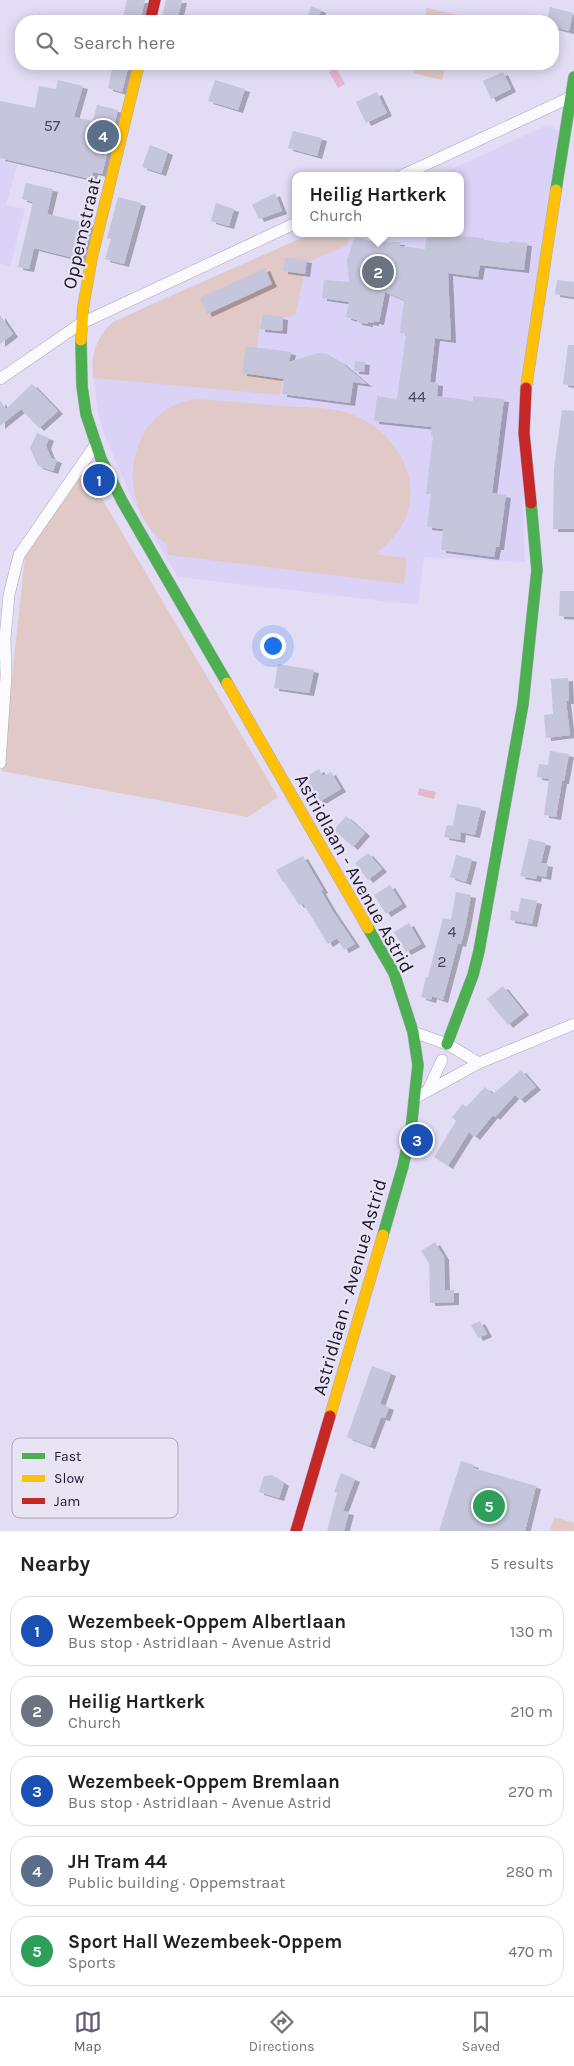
<!DOCTYPE html>
<meta charset="utf-8">
<style>
body{margin:0;font-family:Karla,sans-serif;background:#f6f6f6;color:#202124}
.you{position:absolute;left:272px;top:645px;width:18px;height:18px;margin:-12px;border:4px solid #fff;border-radius:50%;background:#1a73e8;box-shadow:0 0 0 8px #1a73e833}
.badge{display:grid;place-items:center;width:32px;height:32px;border-radius:50%;background:#635b75;color:#fff;font-size:16px;font-weight:700}
.pin{position:absolute;translate:-50% -50%;border:2px solid #fff;box-shadow:0 1px 5px #0006}
.popup{position:absolute;left:292px;top:172px;width:172px;height:65px;box-sizing:border-box;display:grid;place-content:center;border-radius:10px;background:#fff;filter:drop-shadow(0 1px 4px #0005);font-size:16px;white-space:nowrap;color:#757577}
.popup b{font-size:19px;color:#202124}
.popup::after{content:'';position:absolute;left:50%;top:100%;margin-left:-10px;border:10px solid transparent;border-top-color:#fff}
.list{margin:0;padding:0;list-style:none}
h2{display:flex;justify-content:space-between;align-items:center;height:65px;margin:0;padding:0 20px;font-size:21px}
h2 small{font-size:16px;font-weight:400;color:#757577}
.list li{display:grid;grid-template-columns:32px 1fr auto;gap:15px;align-items:center;box-sizing:border-box;height:70px;margin:0 10px 10px;padding:0 10px;border:1px solid #e0e0e0;border-radius:20px}
.list b{display:block;font-size:19px;white-space:nowrap}
.list p{margin:0;font-size:16px;white-space:nowrap;color:#757577}
.list em{font-size:16px;font-style:normal;color:#757577}
.icon{flex:none;width:28px;height:28px;fill:none;stroke:currentColor;stroke-width:2;stroke-linecap:round;stroke-linejoin:round}
.map{position:relative;flex:none;width:574px;height:1531px;overflow:hidden}
.search{position:absolute;background:#fff;box-shadow:0 2px 12px #0003;left:15px;right:15px;top:15px;height:55px;display:flex;align-items:center;gap:12px;box-sizing:border-box;padding:0 18px;border-radius:20px;color:#757577;font-size:19px}
.sheet{height:465px;background:#fff}
nav{display:flex;justify-content:space-around;align-items:center;box-sizing:border-box;height:70px;border-top:1px solid #e0e0e0;background:#fff;font-size:14px;color:#757577}
nav a{display:grid;justify-items:center;gap:2px}
nav .on{color:#635b75}
.map>svg:first-child{display:block}
</style>
<div class="map">
<svg width="574" height="1531" viewBox="0 0 574 1531">
<defs>
<filter id="shadow"><feDropShadow dx="5" dy="3" stdDeviation="0" flood-color="#0004"/></filter>
</defs>
<rect width="100%" height="100%" fill="#e2dcf4"/>
<g fill="#dbd2f7">
<polygon points="545,126 553,127 559,132 549,196 523,510 525,562 424,557 418,605 178,577 132,499 104,433 98,413 92,365 93,354 96,346 108,326 149,305 313,233 460,233 460,176 437,176"/>
<polygon points="0,159 17,165 6,205 25,209 10,267 0,264"/>
</g>
<g fill="#e0c9c6">
<polygon points="427,8 457,15 456,21 424,21"/>
<polygon points="415,64 446,64 442,80 413,73"/>
<path d="M313 233 352 234 347 245 306 263 298 305 295 315 283 318 261 315 257 347 247 346 283 377 280 395 93 378C91 356 96 337 113 322Z"/>
<path d="M196 399C224 401 252 403 280 406 298 407 318 407 336 410 372 416 405 447 410 483 414 514 398 537 375 554L407 558 404 584 168 555 167 545C112 506 125 408 196 399Z"/>
<polygon points="82,474 98,492 278,797 248,817 2,771 25,557"/>
<polygon points="554,1517 574,1523 574,1531 550,1531"/>
</g>
<g fill="#e6b6ce">
<polygon points="336,68 345,84 338,88 329,72"/>
<polygon points="419,788 436,792 434,799 418,795"/>
</g>
<g fill="#c5c5db" filter="url(#shadow)">
<polygon points="127,0 145,0 140,21 122,21"/>
<polygon points="166,0 182,0 177,21 161,21"/>
<polygon points="311,6 321,10 318,21 307,18"/>
<polygon points="550,7 573,13 569,31 553,27 553,21 547,21"/>
<polygon points="113,64 129,64 122,92 108,88"/>
<polygon points="503,72 511,89 491,99 483,81"/>
<polygon points="58,80 83,86 74,117 93,121 97,105 118,110 102,174 93,172 91,179 0,158 0,101 35,108 39,86 56,89"/>
<polygon points="215,80 245,89 238,110 208,101"/>
<polygon points="377,92 387,113 366,123 356,102"/>
<polygon points="293,131 322,138 317,156 288,148"/>
<polygon points="150,145 168,152 161,173 142,167"/>
<polygon points="26,183 53,189 47,214 90,224 82,260 34,248 29,269 18,267 33,202 22,199"/>
<polygon points="275,193 282,211 259,219 252,205"/>
<polygon points="118,197 141,203 124,264 105,259 111,239 107,238"/>
<polygon points="216,203 234,209 229,226 211,221"/>
<polygon points="427,233 446,233 446,235 484,238 484,240 509,243 509,241 527,243 524,270 480,265 478,277 448,273 451,340 435,338 430,382 438,383 437,396 473,401 473,396 504,399 492,493 506,495 499,547 496,547 494,557 441,550 443,529 427,527 431,494 426,494 433,436 431,436 432,427 374,421 377,396 397,399 406,334 400,333 404,300 385,292 379,322 374,321 374,323 368,322 368,324 357,322 357,320 346,317 349,302 322,298 324,280 349,282 347,260 355,236 369,241 400,242 399,246 425,249"/>
<polygon points="285,257 307,260 305,274 283,271"/>
<polygon points="265,268 272,284 207,314 200,298"/>
<polygon points="557,280 574,282 574,297 555,294"/>
<polygon points="262,314 283,317 282,331 260,329"/>
<polygon points="0,315 13,334 0,344"/>
<polygon points="568,345 574,345 574,386 563,384"/>
<polygon points="246,346 291,352 289,362 318,353 327,354 341,362 367,384 353,382 350,403 282,394 284,379 242,373"/>
<polygon points="355,361 365,362 364,372 354,371"/>
<polygon points="32,384 58,411 39,428 21,409 0,426 0,401 6,409"/>
<polygon points="562,410 574,411 574,529 553,529 554,468"/>
<polygon points="37,433 49,438 46,446 51,458 57,460 53,471 38,466 30,448"/>
<polygon points="560,591 574,591 574,617 559,616"/>
<polygon points="278,664 314,670 309,693 274,688"/>
<polygon points="568,678 569,701 566,701 570,735 546,738 544,715 553,714 551,679"/>
<polygon points="550,751 569,754 564,781 562,781 556,817 544,815 549,779 537,777 539,764 548,765"/>
<polygon points="319,769 323,776 331,772 341,789 319,802 305,777"/>
<polygon points="457,804 481,808 475,835 461,832 460,840 444,837 447,825 453,826"/>
<polygon points="346,816 365,833 353,847 334,830"/>
<polygon points="529,839 546,843 541,863 548,864 546,877 537,875 536,879 520,876"/>
<polygon points="368,853 382,869 368,880 355,863"/>
<polygon points="456,855 472,859 466,882 450,877"/>
<polygon points="303,856 323,890 321,891 332,910 355,944 344,950 337,938 328,944 303,903 299,905 284,882 283,882 276,870"/>
<polygon points="390,885 402,904 386,914 374,895"/>
<polygon points="456,892 471,895 466,924 461,944 458,943 443,1000 432,996 431,1000 421,997 426,977 428,977 443,918 451,920"/>
<polygon points="521,898 537,901 532,924 510,920 511,910 518,912"/>
<polygon points="409,923 421,944 406,952 394,932"/>
<polygon points="503,986 524,1012 508,1025 487,999"/>
<polygon points="521,1070 536,1087 520,1100 515,1095 495,1117 493,1115 475,1137 469,1132 448,1166 434,1157 456,1121 452,1117 463,1104 466,1107 485,1087 493,1094"/>
<polygon points="435,1242 444,1257 445,1290 454,1290 454,1302 430,1303 429,1263 421,1251"/>
<polygon points="480,1321 487,1334 478,1338 471,1325"/>
<polygon points="372,1366 391,1373 380,1404 389,1407 385,1418 381,1417 370,1446 347,1437"/>
<polygon points="461,1461 474,1465 473,1468 536,1486 525,1531 439,1531"/>
<polygon points="341,1473 355,1479 343,1511 349,1512 344,1531 327,1531 337,1493 334,1492"/>
<polygon points="272,1475 284,1483 279,1498 259,1492 264,1476"/>
</g>
<g fill="none" stroke-linecap="round" stroke-linejoin="round">
<defs>
<g id="street">
<polyline points="401,176 571,97"/>
<polyline points="0,379 80,324 296,223"/>
<polyline points="0,763 6,676 5,638 9,595 19,555 96,444"/>
<polyline points="413,1032 447,1044 479,1063"/>
<polyline points="428,1090 442,1060"/>
<polyline points="415,1098 479,1063 574,1024"/>
</g>
<g id="fast">
<polyline points="556,190 574,77"/>
<polyline points="81,340 82,386 86,414 101,459 122,501 227,683"/>
<polyline points="368,928 394,973 413,1032 418,1065 411,1129 403,1166 383,1235"/>
<polyline points="447,1044 473,975 479,951 523,704 537,570 531,503"/>
</g>
<g id="slow">
<polyline points="81,340 83,308 92,257 139,64"/>
<polyline points="526,388 556,190"/>
<polyline points="227,683 368,928"/>
<polyline points="330,1416 383,1235"/>
</g>
<g id="jam">
<polyline points="150,21 155,0"/>
<polyline points="526,388 524,433 531,503"/>
<polyline points="296,1531 330,1416"/>
</g>
</defs>
<use href="#street" stroke="#ada7bf" stroke-width="12"/>
<use href="#fast" stroke="#ada7bf" stroke-width="12"/>
<use href="#slow" stroke="#ada7bf" stroke-width="12"/>
<use href="#jam" stroke="#ada7bf" stroke-width="12"/>
<use href="#street" stroke="#fbfafd" stroke-width="11"/>
<use href="#fast" stroke="#4caf50" stroke-width="11"/>
<use href="#slow" stroke="#ffc107" stroke-width="11"/>
<use href="#jam" stroke="#c62828" stroke-width="11"/>
</g>
<g text-anchor="middle" stroke-width="4.5" stroke-linejoin="round" paint-order="stroke">
<g font-size="16" fill="#4a445e">
<text x="52" y="131">57</text>
<text x="417" y="402">44</text>
<text x="452" y="937">4</text>
<text x="442" y="967">2</text>
</g>
<g font-size="19" fill="#1e1630" stroke="#e8e4f3">
<text transform="translate(81 233) rotate(-77)" y="7">Oppemstraat</text>
<text transform="translate(355 873) rotate(61)" y="7">Astridlaan - Avenue Astrid</text>
<text transform="translate(349 1287) rotate(-74)" y="7">Astridlaan - Avenue Astrid</text>
</g>
</g>
<rect x="12" y="1438" width="166" height="80" rx="8" fill="#e8e4f3" stroke="#aba6b8" stroke-width="1"/>
<rect x="22" y="1453" width="23" height="6" fill="#4caf50"/>
<rect x="22" y="1475" width="23" height="7" fill="#ffc107"/>
<rect x="22" y="1498" width="23" height="6" fill="#c62828"/>
<g font-size="14" fill="#1e1630">
<text x="54" y="1461">Fast</text>
<text x="54" y="1483">Slow</text>
<text x="54" y="1506">Jam</text>
</g>
</svg>
<div class="you"></div>
<div class="pin badge" style="left:99px;top:480px;background:#1a4fb4">1</div>
<div class="pin badge" style="left:378px;top:272px;background:#6b7280">2</div>
<div class="popup"><b>Heilig Hartkerk</b>Church</div>
<div class="pin badge" style="left:417px;top:1140px;background:#1a4fb4">3</div>
<div class="pin badge" style="left:103px;top:136px;background:#5c6f8a">4</div>
<div class="pin badge" style="left:489px;top:1506px;background:#2e9e5b">5</div>
<div class="search"><svg class="icon" aria-label="search" viewBox="0 0 24 24"><circle cx="10" cy="10" r="6"/><path d="M15 15l6 6"/></svg>Search here</div>
</div>
<section class="sheet">
<h2>Nearby<small>5 results</small></h2>
<ul class="list">
<li><span class="badge" style="background:#1a4fb4">1</span><div><b>Wezembeek-Oppem Albertlaan</b><p>Bus stop · Astridlaan - Avenue Astrid</p></div><em>130 m</em></li>
<li><span class="badge" style="background:#6b7280">2</span><div><b>Heilig Hartkerk</b><p>Church</p></div><em>210 m</em></li>
<li><span class="badge" style="background:#1a4fb4">3</span><div><b>Wezembeek-Oppem Bremlaan</b><p>Bus stop · Astridlaan - Avenue Astrid</p></div><em>270 m</em></li>
<li><span class="badge" style="background:#5c6f8a">4</span><div><b>JH Tram 44</b><p>Public building · Oppemstraat</p></div><em>280 m</em></li>
<li><span class="badge" style="background:#2e9e5b">5</span><div><b>Sport Hall Wezembeek-Oppem</b><p>Sports</p></div><em>470 m</em></li>
</ul>
</section>
<nav>
<a class="on"><svg class="icon" aria-label="map" viewBox="0 0 24 24"><path d="M3 6l6-2 6 2 6-2v14l-6 2-6-2-6 2zM9 4v14M15 6v14"/></svg>Map</a>
<a><svg class="icon" aria-label="directions" viewBox="0 0 24 24"><path d="M12 3l9 9-9 9-9-9zM9 14v-3h6M13 9l2 2-2 2"/></svg>Directions</a>
<a><svg class="icon" aria-label="saved" viewBox="0 0 24 24"><path d="M7 4h10v16l-5-4-5 4z"/></svg>Saved</a>
</nav>
